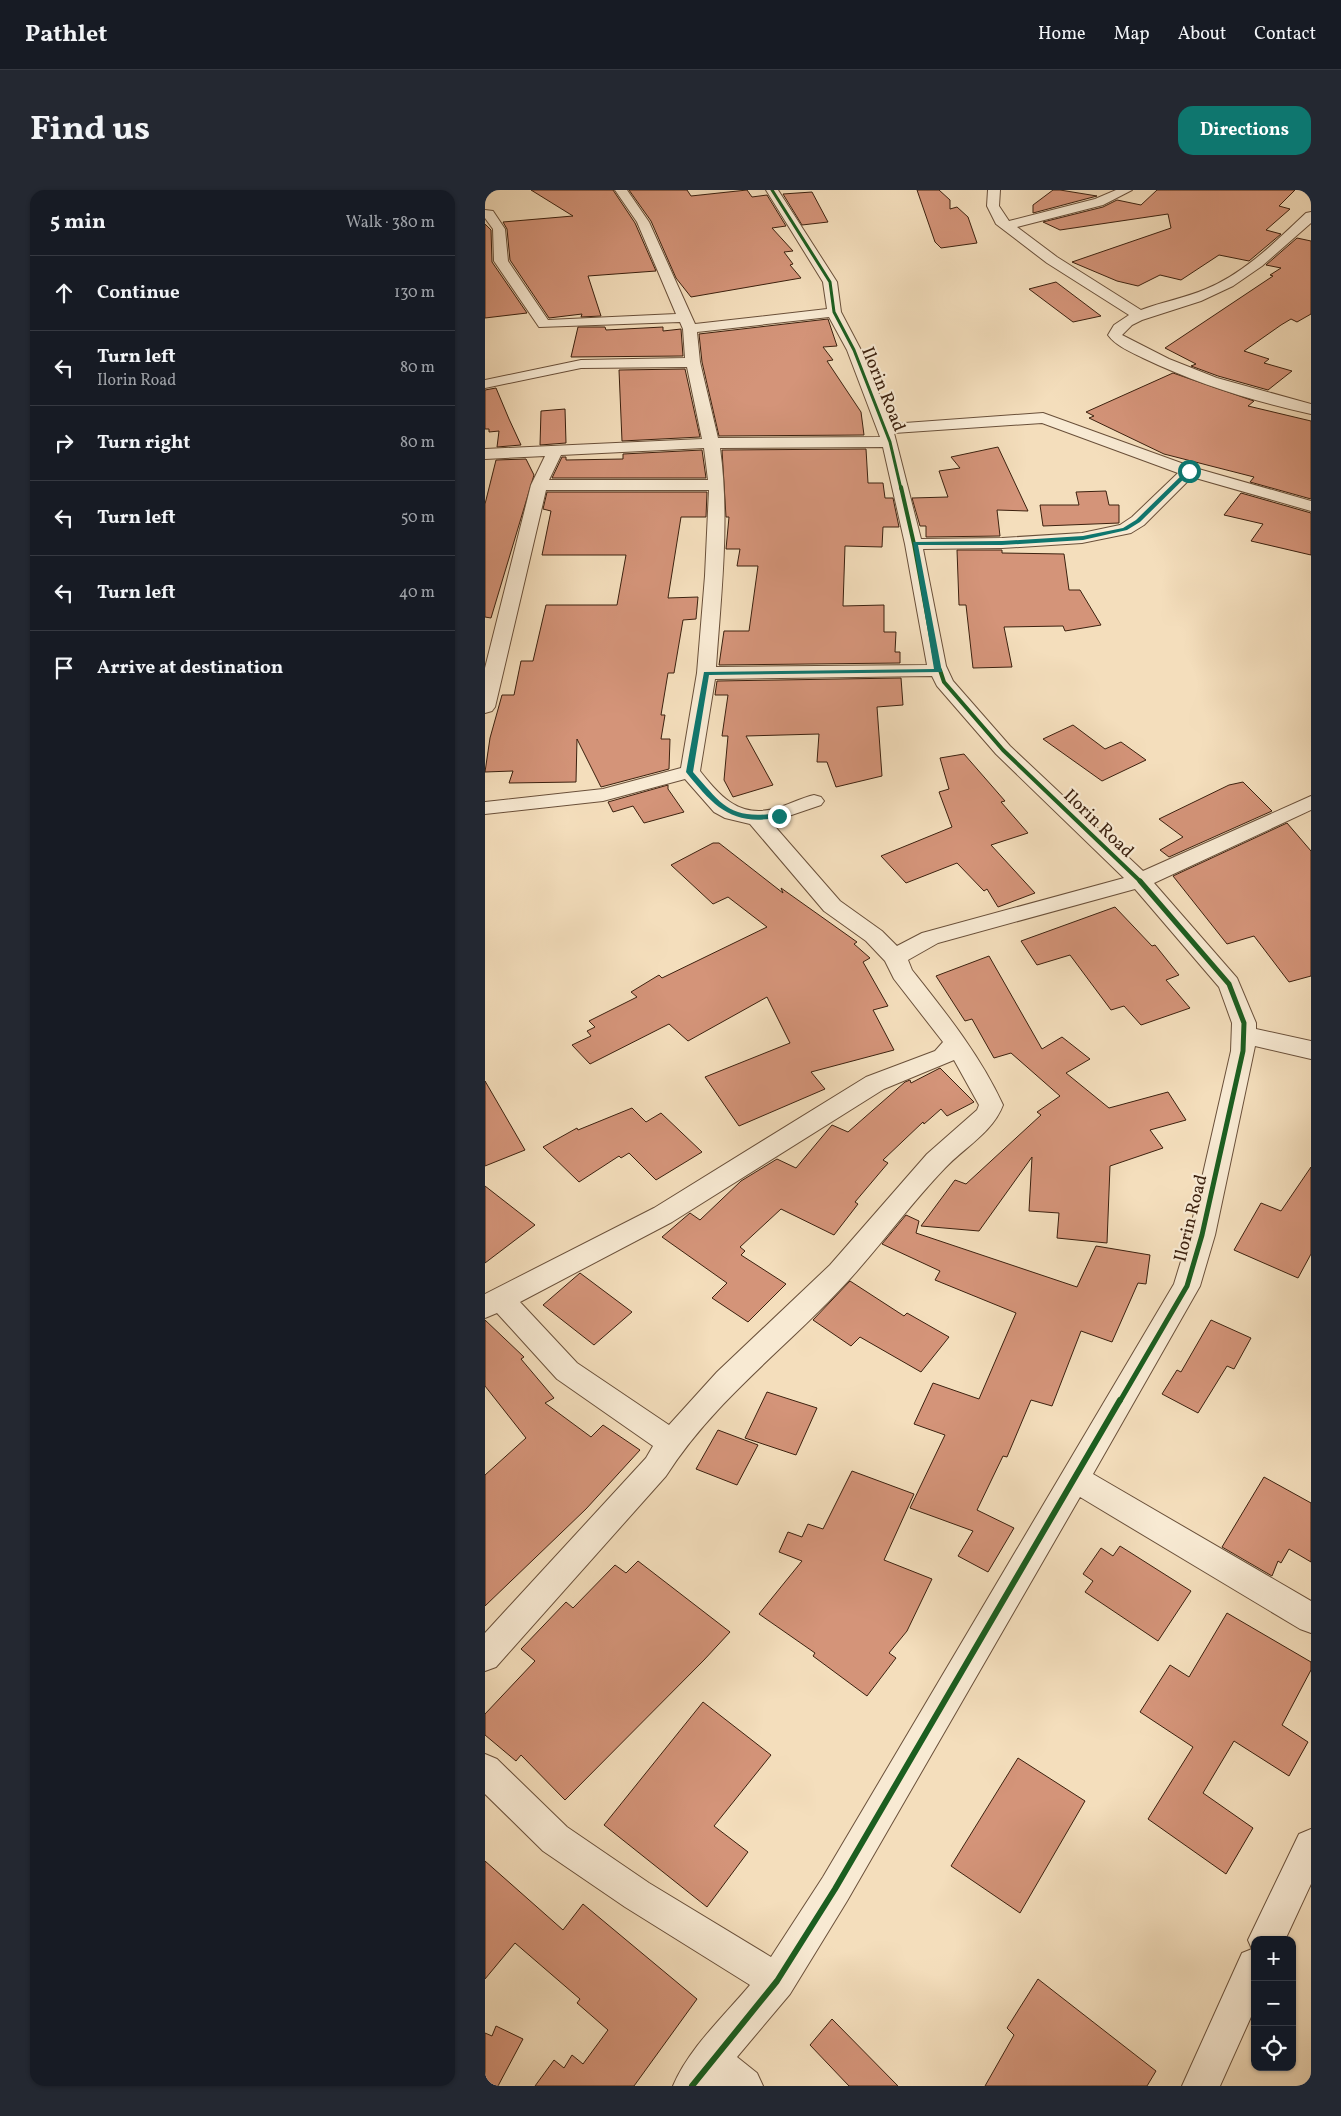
<!DOCTYPE html>
<meta charset="utf-8">
<style>
body{margin:0;font-family:Vollkorn,serif;background:#242831;color:#f1f3f6}
.controls{position:absolute;right:15px;bottom:15px;display:grid;overflow:hidden;border-radius:10px;box-shadow:0 1px 4px #0004}
.controls button{width:45px;height:45px;display:grid;place-items:center;padding:0;border:0;border-bottom:1px solid #363941;background:#171b24;color:#f1f3f6;font:25px sans-serif}
.stop{position:absolute;width:15px;height:15px;margin:-11px;border:4px solid #0f766e;border-radius:50%;background:#fff}
.stop.end{background:#0f766e;border-color:#fff;box-shadow:0 1px 5px #0008}
.list{margin:0;padding:0;list-style:none}
h2{display:flex;justify-content:space-between;align-items:center;height:65px;margin:0;padding:0 20px;font-size:21px}
h2 small{font-size:16px;font-weight:400;color:#9ea1a6}
.list li{display:grid;grid-template-columns:32px 1fr auto;gap:15px;align-items:center;box-sizing:border-box;height:75px;padding:0 20px;border-top:1px solid #363941}
.list b{display:block;font-size:19px;white-space:nowrap}
.list p{margin:0;font-size:16px;white-space:nowrap;color:#9ea1a6}
.list em{font-size:16px;font-style:normal;color:#9ea1a6}
.icon{flex:none;width:28px;height:28px;fill:none;stroke:currentColor;stroke-width:2;stroke-linecap:round;stroke-linejoin:round}
.map{position:relative;flex:none;width:826px;height:1896px;overflow:hidden;border-radius:15px}
header{display:flex;align-items:center;gap:30px;box-sizing:border-box;height:70px;padding:0 25px;background:#171b24;border-bottom:1px solid #363941}
header strong{font-size:24px}
nav{display:flex;gap:28px;margin-inline-start:auto;font-size:18px}
.intro{display:flex;align-items:center;justify-content:space-between;box-sizing:border-box;height:120px;padding:0 30px}
h1{margin:0;font-size:35px}
.button{padding:12px 22px;border-radius:15px;background:#0f766e;color:#fff;font-size:18px;font-weight:700}
main{display:flex;gap:30px;padding:0 30px}
aside{flex:1;background:#171b24;border-radius:15px;box-shadow:0 1px 4px #0004}
.map>svg:first-child{display:block}
</style>
<header>
<strong>Pathlet</strong>
<nav><a>Home</a><a>Map</a><a>About</a><a>Contact</a></nav>
</header>
<div class="intro"><h1>Find us</h1><a class="button">Directions</a></div>
<main>
<aside>
<h2>5 min<small>Walk · 380 m</small></h2>
<ul class="list">
<li><svg class="icon" aria-label="ahead" viewBox="0 0 24 24"><path d="M12 20V5M6 11l6-6 6 6"/></svg><div><b>Continue</b></div><em>130 m</em></li>
<li><svg class="icon" aria-label="left" viewBox="0 0 24 24"><path d="M17 20v-9H6M10 6l-5 5 5 5"/></svg><div><b>Turn left</b><p>Ilorin Road</p></div><em>80 m</em></li>
<li><svg class="icon" aria-label="right" viewBox="0 0 24 24"><path d="M7 20v-9h11M14 6l5 5-5 5"/></svg><div><b>Turn right</b></div><em>80 m</em></li>
<li><svg class="icon" aria-label="left" viewBox="0 0 24 24"><path d="M17 20v-9H6M10 6l-5 5 5 5"/></svg><div><b>Turn left</b></div><em>50 m</em></li>
<li><svg class="icon" aria-label="left" viewBox="0 0 24 24"><path d="M17 20v-9H6M10 6l-5 5 5 5"/></svg><div><b>Turn left</b></div><em>40 m</em></li>
<li><svg class="icon" aria-label="arrive" viewBox="0 0 24 24"><path d="M6 21V4h12l-3 4 3 4H6"/></svg><div><b>Arrive at destination</b></div></li>
</ul>
</aside>
<div class="map">
<svg width="826" height="1896" viewBox="0 0 826 1896">
<rect width="100%" height="100%" fill="#f4debc"/>
<filter id="stains"><feTurbulence type="fractalNoise" baseFrequency=".004" numOctaves="4"/><feColorMatrix values="0 0 0 0 .2 0 0 0 0 .09 0 0 0 0 .02 0 0 0 .5 -.17"/></filter>
<radialGradient id="worn" r=".72"><stop offset=".6" stop-color="#630" stop-opacity="0"/><stop offset="1" stop-color="#630" stop-opacity=".3"/></radialGradient>
<g fill="#d49479" stroke="#3c210f">
<polygon points="46,0 128,0 150,33 171,81 103,86 116,126 96,127 97,124 64,128 25,70 22,39 18,32 88,26"/>
<polygon points="144,0 202,0 206,6 262,0 267,7 282,5 301,36 287,38 308,61 299,62 308,74 305,75 316,88 206,107 191,88 166,31"/>
<polygon points="432,0 454,0 465,10 465,19 472,17 483,27 492,53 456,58 450,52"/>
<polygon points="568,0 575,0 612,6 548,23 548,15"/>
<polygon points="672,0 810,0 794,16 805,19 781,40 796,44 764,71 734,65 696,90 675,85 653,96 632,91 587,72 686,38 683,24 575,40 558,32 618,17 632,10 656,15"/>
<polygon points="327,2 343,32 317,35 298,4"/>
<polygon points="0,34 6,40 7,72 42,123 0,128"/>
<polygon points="812,48 826,51 826,124 812,132 806,129 796,135 759,161 784,169 779,173 807,181 783,200 733,186 706,176 711,174 680,158 788,86 785,85 796,78 781,75"/>
<polygon points="571,92 616,126 588,132 544,99"/>
<polygon points="343,129 352,156 338,157 348,170 342,171 376,222 379,245 234,246 217,172 214,144"/>
<polygon points="93,137 120,137 121,140 178,137 178,141 196,139 198,166 86,167"/>
<polygon points="200,179 215,247 137,251 134,180"/>
<polygon points="688,183 769,211 763,216 826,231 826,309 765,292 769,287 679,264 604,228 609,226 601,222"/>
<polygon points="11,198 24,229 36,255 12,257 14,241 4,242 4,239 0,239 0,200"/>
<polygon points="80,219 81,253 55,255 56,221"/>
<polygon points="513,257 543,321 512,320 515,346 441,347 441,336 435,336 427,308 463,307 454,281 475,278 466,267"/>
<polygon points="381,259 383,293 398,293 400,308 408,308 414,337 398,337 397,357 360,356 358,416 399,415 399,442 411,442 410,462 415,462 415,473 234,475 239,441 264,441 273,376 252,376 255,359 241,359 244,327 241,327 237,260"/>
<polygon points="217,260 221,288 67,288 77,267 81,267 81,270 138,269 138,264"/>
<polygon points="41,269 49,285 6,428 0,427 0,314 11,270"/>
<polygon points="621,301 624,315 634,315 634,333 558,336 555,315 594,315 591,302"/>
<polygon points="62,302 222,302 221,327 196,327 183,408 213,407 211,429 198,430 189,483 183,483 176,525 180,525 176,549 185,549 184,579 116,597 92,549 91,592 24,593 28,581 0,582 5,548 17,505 29,505 36,471 48,471 61,415 132,415 141,365 57,365 66,321 58,319"/>
<polygon points="756,303 826,323 826,365 766,351 778,334 739,325"/>
<polygon points="472,360 517,360 517,363 579,364 584,400 595,400 616,435 580,441 578,436 519,437 527,477 488,478 481,415 474,415"/>
<polygon points="416,488 418,515 392,517 397,586 351,597 342,572 332,572 334,544 261,546 288,595 248,607 239,590 243,546 237,546 243,505 230,505 232,491"/>
<polygon points="588,535 620,559 636,552 661,570 617,591 558,549"/>
<polygon points="479,564 520,611 516,612 543,643 506,655 550,703 513,717 502,699 499,701 472,673 421,693 396,666 467,637 454,602 464,599 455,568"/>
<polygon points="758,592 787,621 684,667 675,660 698,647 674,629 744,595"/>
<polygon points="183,595 183,599 199,622 159,633 148,616 128,622 123,612"/>
<polygon points="802,633 826,661 826,786 804,792 769,746 742,754 688,686"/>
<polygon points="228,653 234,653 298,703 296,698 372,752 369,754 385,768 378,772 403,816 388,820 409,860 326,882 340,899 254,936 220,887 305,853 282,807 203,851 184,834 105,874 87,855 106,846 102,841 110,837 104,831 152,807 146,802 174,785 177,788 282,737 243,707 228,714 186,675"/>
<polygon points="630,717 667,756 670,755 694,785 681,790 705,818 656,835 639,816 626,820 585,765 552,775 536,751"/>
<polygon points="504,766 557,859 577,847 605,869 581,883 624,918 683,902 701,930 665,940 678,958 625,976 622,1053 572,1048 574,1023 544,1021 547,967 494,1041 436,1036 470,990 481,994 556,925 552,922 575,906 526,863 509,868 487,829 480,831 451,786"/>
<polygon points="455,878 489,912 462,926 456,919 439,934 438,932 398,970 403,973 370,1012 373,1014 349,1045 296,1019 255,1057 260,1061 256,1065 301,1094 263,1132 227,1108 242,1093 177,1047 205,1023 215,1030 256,991 292,969 311,978 347,935 363,942 420,892 425,890 426,893"/>
<polygon points="0,891 40,960 0,976"/>
<polygon points="147,918 161,932 176,923 217,962 171,990 144,963 136,968 134,966 94,992 58,957 92,938 93,940"/>
<polygon points="826,977 826,1064 813,1088 749,1060 776,1013 796,1021"/>
<polygon points="0,996 50,1035 0,1073"/>
<polygon points="421,1025 434,1031 431,1043 592,1097 611,1056 665,1065 661,1094 653,1093 627,1152 596,1141 567,1216 546,1210 522,1267 518,1266 492,1320 529,1338 503,1382 473,1366 488,1341 425,1318 460,1245 429,1234 448,1193 494,1209 531,1123 450,1090 455,1081 397,1054"/>
<polygon points="95,1083 147,1122 109,1155 58,1115"/>
<polygon points="365,1091 419,1126 422,1123 464,1147 436,1182 375,1147 366,1156 328,1130"/>
<polygon points="0,1130 39,1167 36,1169 69,1208 60,1213 106,1247 118,1235 155,1260 101,1319 0,1416 0,1285 41,1248 0,1196"/>
<polygon points="726,1130 766,1148 749,1179 742,1176 713,1223 677,1204 692,1180 696,1182"/>
<polygon points="282,1202 332,1218 311,1265 260,1248"/>
<polygon points="233,1240 273,1255 252,1295 211,1279"/>
<polygon points="367,1281 429,1304 399,1370 447,1389 422,1441 404,1463 411,1468 382,1506 328,1466 330,1463 274,1424 317,1371 294,1362 303,1342 317,1347 323,1334 338,1339"/>
<polygon points="779,1287 826,1313 826,1372 804,1359 796,1373 793,1371 787,1386 737,1357"/>
<polygon points="635,1356 706,1401 673,1451 600,1402 608,1391 598,1384 616,1358 628,1366"/>
<polygon points="153,1371 245,1442 219,1470 80,1610 36,1565 31,1571 0,1545 0,1524 50,1471 36,1459 81,1412 88,1418 130,1375 141,1383"/>
<polygon points="742,1423 826,1472 826,1480 797,1535 823,1552 804,1586 749,1551 718,1603 768,1638 741,1684 663,1629 708,1557 655,1522 685,1475 704,1487"/>
<polygon points="218,1512 286,1565 229,1636 263,1662 222,1717 119,1635"/>
<polygon points="533,1568 600,1611 535,1723 466,1676"/>
<polygon points="0,1671 78,1740 98,1714 212,1809 149,1896 50,1896 69,1870 79,1878 87,1865 98,1874 123,1840 92,1813 95,1809 30,1753 0,1789"/>
<polygon points="553,1789 671,1881 662,1896 500,1896 529,1845 522,1838"/>
<polygon points="347,1829 413,1896 364,1896 325,1855"/>
<polygon points="11,1836 38,1849 13,1896 0,1896 0,1843 7,1846"/>
</g>
<g fill="none" stroke-linecap="round" stroke-linejoin="round">
<defs>
<g id="minor">
<path d="M130 0H142L164 32 210 134 342 119 338 92 281 0H293L352 92 356 122 376 160 406 234 558 223 710 278 826 311V321L707 287 659 335 646 343 597 353 517 358 438 359 461 476 468 491 525 556 658 681 826 606V620L669 693 752 788 771 833V839L826 851V869L770 856 730 1045 715 1096 608 1284 826 1411V1443L815 1439 595 1307 362 1711 305 1804 252 1867 272 1883 278 1896H188C204 1858 239 1826 265 1795L140 1717 58 1661 0 1604V1564L12 1569 82 1637 164 1693 286 1767 338 1687 689 1094 704 1045 746 861 747 833 734 797 650 699 453 753 423 770 427 780C461 823 495 865 518 915 508 942 480 957 460 978 426 1013 397 1054 364 1090 304 1156 229 1210 181 1286L11 1477 0 1481V1443L161 1268 168 1256 72 1189 12 1123 0 1128V1104L169 1018 381 887 450 861 458 852 409 789 400 771 381 751 339 721 265 634 240 628 229 622 200 589 118 611 0 624V612L118 599 196 578 212 483 220 386 224 300H61L10 517 7 521 0 523V478L46 295 60 266 0 269V259L217 249 202 177 96 178 0 198V190L96 170 200 168 198 139 195 132 54 137 9 71 8 39 0 28V20L8 21 20 39 23 71 63 130 191 124 152 32ZM344 127 362 160 395 247 233 248 215 172 212 142ZM557 233 693 283 647 327 635 335 597 343 517 348 436 349 409 243ZM398 257 420 354 442 475 231 477C236 404 245 330 235 258ZM219 258 223 290H64L76 265ZM447 486 452 496 511 564 639 688 437 743 412 756 397 741 355 711 286 632 336 615 339 611 336 607 329 605C316 608 305 614 292 618 256 629 236 608 215 581L230 489ZM469 870 494 915 492 920 442 964 345 1075 232 1182 184 1235 92 1173 35 1112 187 1032 399 899Z"/>
<path d="M503 0H515L514 16 524 31 610 9 631 0H647L618 15 532 37 572 67 656 120C677 112 700 108 721 99 760 83 791 51 821 23L826 22V33L777 76 748 96 716 111 657 130 647 135 637 145 684 169 732 188 826 214V224C768 211 712 194 658 168 646 162 631 156 623 145L629 135 644 125 562 73 511 34 502 16Z"/>
<polygon points="826,1639 826,1694 800,1750 770,1750 770,1818 735,1896 697,1896 757,1763 767,1759 763,1750 814,1644"/>
</g>
</defs>
<use href="#minor" stroke="#6a503a" stroke-width="2"/>
<use href="#minor" fill="#f8ead3" fill-rule="evenodd"/>
<defs>
<polyline id="cycleway-far3" points="287,0 345,92 349,122 369,160 405,252 416,299"/>
<polyline id="cycleway-far2" points="416,297 429,354 452,480 455,480 459,492 518,560 656,692"/>
<polyline id="cycleway-far1" points="635,1211 702,1096 717,1045 758,861 759,833 744,794 655,691"/>
<polyline id="cycleway" points="207,1896 292,1791 350,1699 635,1210"/>
</defs>
<use href="#cycleway-far3" stroke="#f8ead3" stroke-width="5"/>
<use href="#cycleway-far2" stroke="#f8ead3" stroke-width="6"/>
<use href="#cycleway-far1" stroke="#f8ead3" stroke-width="8"/>
<use href="#cycleway" stroke="#f8ead3" stroke-width="9"/>
<use href="#cycleway-far3" stroke="#1b5e20" stroke-width="3"/>
<use href="#cycleway-far2" stroke="#1b5e20" stroke-width="4"/>
<use href="#cycleway-far1" stroke="#1b5e20" stroke-width="5"/>
<use href="#cycleway" stroke="#1b5e20" stroke-width="6"/>
</g>
<path fill="#0f766e" d="M702 280 707 281 655 332 642 340 598 350 517 355H433L457 482 224 485 208 582C238 616 245 630 294 623L296 627C248 637 230 618 201 582L219 482 449 479 428 352 517 351 598 346 638 338 651 330Z"/>
<g text-anchor="middle" stroke-width="4.5" stroke-linejoin="round" paint-order="stroke">
<g font-size="18" fill="#3c210f" stroke="#f8ead3">
<text transform="translate(399 199) rotate(68)" y="6">Ilorin Road</text>
<text transform="translate(614 633) rotate(44)" y="6">Ilorin Road</text>
<text transform="translate(705 1028) rotate(-76)" y="6">Ilorin Road</text>
</g>
</g>
<rect width="100%" height="100%" filter="url(#stains)"/>
<rect width="100%" height="100%" fill="url(#worn)"/>
</svg>
<div class="controls">
<button>+</button>
<button>−</button>
<button><svg class="icon" aria-label="locate" viewBox="0 0 24 24"><circle cx="12" cy="12" r="6"/><path d="M12 2v4M12 18v4M2 12h4M18 12h4"/></svg></button>
</div>
<div class="stop" style="left:704px;top:281px"></div>
<div class="stop end" style="left:294px;top:626px"></div>
</div>
</main>
